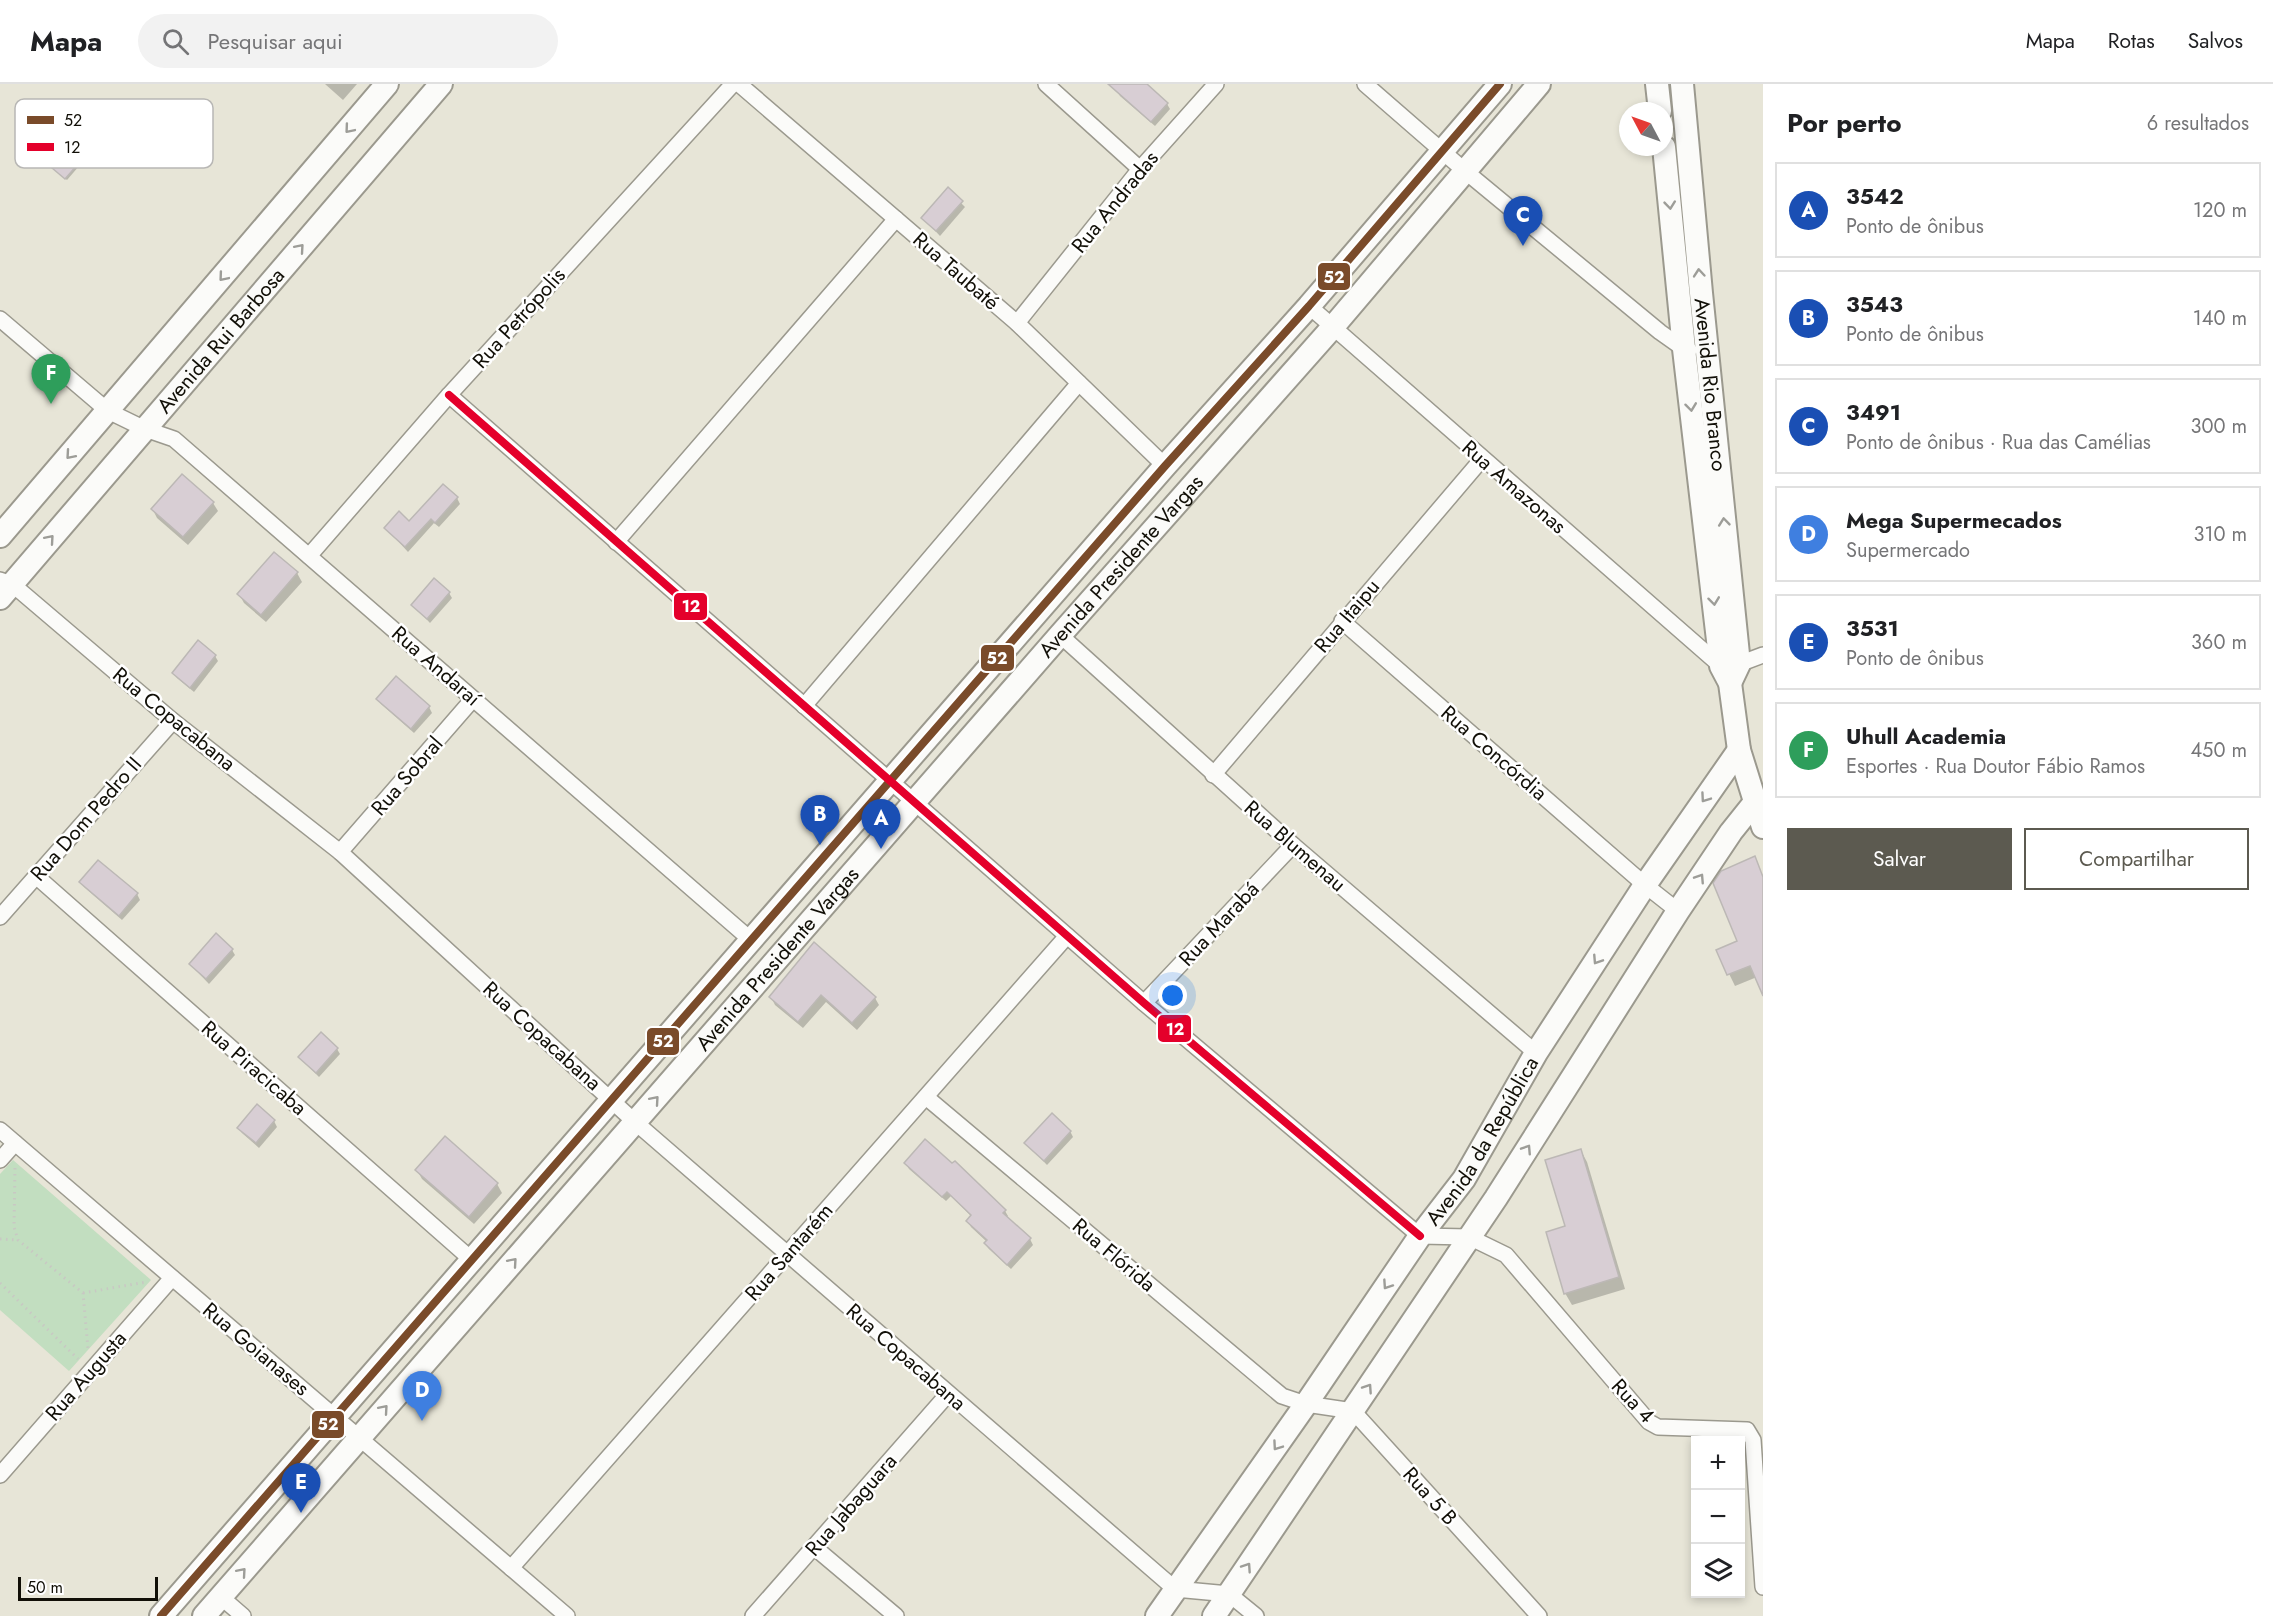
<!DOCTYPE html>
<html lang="pt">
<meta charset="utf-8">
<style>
body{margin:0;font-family:Jost,sans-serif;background:#f2f2f2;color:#202124}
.controls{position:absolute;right:18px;bottom:18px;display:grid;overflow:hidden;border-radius:0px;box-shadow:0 3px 9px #0003}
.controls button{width:54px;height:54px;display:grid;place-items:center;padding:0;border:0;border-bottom:2px solid #e0e0e0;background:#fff;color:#202124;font:30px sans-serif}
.compass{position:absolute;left:1619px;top:18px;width:54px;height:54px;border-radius:50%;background:#fff;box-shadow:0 3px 9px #0003;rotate:311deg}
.scale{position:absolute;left:18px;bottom:15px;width:140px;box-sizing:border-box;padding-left:6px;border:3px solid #110f07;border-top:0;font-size:16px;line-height:21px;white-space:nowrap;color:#110f07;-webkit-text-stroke:4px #fff;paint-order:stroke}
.you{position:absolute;left:1173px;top:912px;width:21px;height:21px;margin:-15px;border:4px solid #fff;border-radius:50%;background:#1a73e8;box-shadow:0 0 0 9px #1a73e833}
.badge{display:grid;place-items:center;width:39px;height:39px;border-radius:50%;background:#5c5a50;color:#fff;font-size:20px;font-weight:700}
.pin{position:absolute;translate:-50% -50px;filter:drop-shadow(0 2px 3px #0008)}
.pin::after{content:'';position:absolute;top:32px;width:21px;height:18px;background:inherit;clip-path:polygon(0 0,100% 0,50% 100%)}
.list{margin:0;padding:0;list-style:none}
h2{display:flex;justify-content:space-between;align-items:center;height:78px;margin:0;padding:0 24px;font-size:26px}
h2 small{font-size:20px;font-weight:400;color:#757577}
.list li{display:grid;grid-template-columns:39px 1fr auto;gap:18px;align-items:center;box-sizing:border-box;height:96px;margin:0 12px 12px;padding:0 12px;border:2px solid #e0e0e0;border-radius:0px}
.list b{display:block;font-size:22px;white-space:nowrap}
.list p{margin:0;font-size:20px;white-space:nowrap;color:#757577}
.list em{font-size:20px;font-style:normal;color:#757577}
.actions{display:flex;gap:12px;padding:18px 24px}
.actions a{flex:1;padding:14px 0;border:2px solid #5c5a50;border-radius:0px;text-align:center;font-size:21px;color:#5c5a50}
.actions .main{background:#5c5a50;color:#fff}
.icon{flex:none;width:33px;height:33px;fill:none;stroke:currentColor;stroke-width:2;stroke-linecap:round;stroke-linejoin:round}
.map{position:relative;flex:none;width:1763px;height:1532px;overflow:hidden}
header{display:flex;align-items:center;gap:36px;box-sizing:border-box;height:84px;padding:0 30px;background:#fff;border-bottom:2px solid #e0e0e0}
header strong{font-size:28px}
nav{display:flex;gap:33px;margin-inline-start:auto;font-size:21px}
.search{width:420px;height:54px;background:#f2f2f2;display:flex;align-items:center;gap:15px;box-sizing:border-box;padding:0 21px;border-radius:33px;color:#757577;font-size:22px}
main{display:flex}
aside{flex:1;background:#fff}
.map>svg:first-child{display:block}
</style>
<header>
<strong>Mapa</strong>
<div class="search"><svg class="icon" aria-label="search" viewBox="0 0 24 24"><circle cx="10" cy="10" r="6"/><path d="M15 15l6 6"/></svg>Pesquisar aqui</div>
<nav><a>Mapa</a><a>Rotas</a><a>Salvos</a></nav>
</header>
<main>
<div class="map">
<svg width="1763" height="1532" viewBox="0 0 1763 1532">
<rect width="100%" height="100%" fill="#e7e5d7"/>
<polygon fill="#c2dec0" points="13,1076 151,1196 69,1287 0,1226 0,1090"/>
<g fill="#0003">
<polygon points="325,0 357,0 343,16"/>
<polygon points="1123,0 1144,0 1167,20 1170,25 1155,42 1120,12 1117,6"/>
<polygon points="122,29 123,31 67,96 55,86"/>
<polygon points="948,106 965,123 940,152 923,134"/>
<polygon points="457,414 460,420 439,443 434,439 408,468 386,444 409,439"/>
<polygon points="213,419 218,427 188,461 157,434 153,426"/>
<polygon points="297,489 302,498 266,538 244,519 239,510"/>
<polygon points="449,509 452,514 430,539 413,521"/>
<polygon points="199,559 215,572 218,577 194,608 177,594 174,589"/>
<polygon points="396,594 429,623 432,629 414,649 381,620 378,615"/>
<polygon points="1754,774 1763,792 1763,908 1757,893 1735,902 1718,867 1739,858"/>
<polygon points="81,798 137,810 140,816 122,836 84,803"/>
<polygon points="814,860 875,914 879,921 857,946 826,918 803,944 775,921 771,913"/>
<polygon points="232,866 235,871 209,900 190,880"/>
<polygon points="337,965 340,970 319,993 300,974"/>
<polygon points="257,1023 274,1037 277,1043 259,1064 242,1049 239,1044"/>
<polygon points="1070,1047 1073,1053 1047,1081 1026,1059"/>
<polygon points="445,1054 497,1100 502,1109 474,1140 422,1095 417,1086"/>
<polygon points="1581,1067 1587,1078 1625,1205 1572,1221 1565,1209 1567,1143"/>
<polygon points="906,1079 1005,1127 1008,1132 1006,1134 1030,1155 1033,1161 1011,1185 989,1165 985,1160 987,1158 971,1143 968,1137 972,1133 951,1112 946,1117 909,1085"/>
</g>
<g fill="#d8ced4" stroke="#bcb8b5" stroke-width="1.5">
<polygon points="1108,0 1147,0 1168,19 1151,38"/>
<polygon points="110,17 123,28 65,95 52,84"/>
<polygon points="948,103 963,117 936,147 921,134"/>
<polygon points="182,390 214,418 183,453 151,425"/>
<polygon points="443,400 458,413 435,439 431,435 405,463 384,444 399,427 409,437"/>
<polygon points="274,468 298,488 261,531 237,510"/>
<polygon points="434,494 450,508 427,535 411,521"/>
<polygon points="198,556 216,571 190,604 172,589"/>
<polygon points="396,592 430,622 411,645 376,615"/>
<polygon points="1755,772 1763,793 1763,912 1750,882 1727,891 1716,866 1737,857 1713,799 1721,787"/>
<polygon points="98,776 138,809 119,832 79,798"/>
<polygon points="216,849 233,865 206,895 189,880"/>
<polygon points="814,858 876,913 852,939 821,911 798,938 769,913"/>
<polygon points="321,948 338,964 316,989 298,973"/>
<polygon points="257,1020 275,1036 256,1059 237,1044"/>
<polygon points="1052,1029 1071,1047 1044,1077 1024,1059"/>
<polygon points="445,1052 498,1099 469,1133 415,1086"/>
<polygon points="925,1055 952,1079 955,1077 1006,1126 1003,1129 1031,1154 1007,1181 984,1159 987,1156 966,1137 971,1131 947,1108 942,1113 904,1079"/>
<polygon points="1581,1065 1619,1193 1564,1210 1546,1148 1565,1142 1545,1076"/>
</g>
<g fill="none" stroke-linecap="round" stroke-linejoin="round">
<defs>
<g id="street">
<polyline points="739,0 1017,239 1165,382"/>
<polyline points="1046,0 1140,85"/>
<polyline points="1365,0 1465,87 1660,248 1684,265 1689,266"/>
<polyline points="1309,222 1721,582 1739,580 1763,571"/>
<polyline points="0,235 108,327 145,345 174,355 751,856"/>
<polyline points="1017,239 1140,85 1216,0"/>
<polyline points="449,311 1144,919 1420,1152 1469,1153 1506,1171 1649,1338 1658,1343 1747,1346 1753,1356 1763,1503"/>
<polyline points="616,458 896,135"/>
<polyline points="309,472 449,311 733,0"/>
<polyline points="0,496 12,500 173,637 340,768 635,1038 1175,1505 1229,1510 1256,1532"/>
<polyline points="1342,537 1645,801 1678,827"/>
<polyline points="1060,551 1293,761 1536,969"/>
<polyline points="804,622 1079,299"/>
<polyline points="1213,691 1482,375"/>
<polyline points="340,768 473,615"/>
<polyline points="36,792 472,1176"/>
<polyline points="0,833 173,637"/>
<polyline points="1144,919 1293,761"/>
<polyline points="926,1013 1282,1312 1306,1320 1353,1327 1539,1532"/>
<polyline points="0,1046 567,1532"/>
<polyline points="0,1076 15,1059"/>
<polyline points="0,1391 172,1194"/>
<polyline points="814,1463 896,1532"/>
<polyline points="511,1484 1067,852"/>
<polyline points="221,1513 243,1532"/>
<polyline points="753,1532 948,1310"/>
</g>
<g id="secondary">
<polyline points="1657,0 1660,27"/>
<path id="s1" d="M1682 0 1701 209 1739 580 1730 599"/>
<polyline points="1664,63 1684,265 1721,582 1730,599 1739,666 1763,743"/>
<polyline points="0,452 387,0"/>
<path id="s2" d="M0 514 441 0"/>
<polyline points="161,1532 1165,382 1309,222 1500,0"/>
<path id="s3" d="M204 1532 1060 551 1332 244 1539 0"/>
<path id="s4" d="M1157 1532 1306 1320 1420 1152 1464 1095 1536 969 1645 801 1739 666"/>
<polyline points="1214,1532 1496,1114 1678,827 1731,748 1755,718"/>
</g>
</defs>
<use href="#street" stroke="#9b998e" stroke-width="18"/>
<use href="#secondary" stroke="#9b998e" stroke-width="26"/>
<g stroke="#c8c8c3" stroke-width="3" stroke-dasharray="1.5 4.5" stroke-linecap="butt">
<polyline points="15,1084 14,1143 18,1156 83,1209 88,1265"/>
<polyline points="0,1155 18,1156"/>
<polyline points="0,1199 78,1275"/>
<polyline points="83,1209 146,1198"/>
</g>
<use href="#street" stroke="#fbfbf9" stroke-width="15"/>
<use href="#secondary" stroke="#fbfbf9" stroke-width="22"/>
<defs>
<polyline id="bus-1" points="161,1532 1165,382 1309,222 1500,0"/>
<polyline id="bus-2" points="449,311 1144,919 1420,1152"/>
</defs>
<use href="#bus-1" stroke="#fff" stroke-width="12"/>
<use href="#bus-2" stroke="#fff" stroke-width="12"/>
<use href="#bus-1" stroke="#7a4b2a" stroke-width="8"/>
<use href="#bus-2" stroke="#e4002b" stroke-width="8"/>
</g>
<defs><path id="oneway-chevron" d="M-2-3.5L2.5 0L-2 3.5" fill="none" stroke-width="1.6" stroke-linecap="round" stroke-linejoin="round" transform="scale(1.5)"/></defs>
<g stroke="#9d9d98">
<use href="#oneway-chevron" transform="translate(349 45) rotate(130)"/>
<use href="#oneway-chevron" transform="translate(1670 121) rotate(84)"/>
<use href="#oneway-chevron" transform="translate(300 164) rotate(-49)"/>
<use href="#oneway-chevron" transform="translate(1699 189) rotate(-95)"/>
<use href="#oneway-chevron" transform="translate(223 193) rotate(130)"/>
<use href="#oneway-chevron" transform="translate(1691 323) rotate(83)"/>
<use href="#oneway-chevron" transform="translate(70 371) rotate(131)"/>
<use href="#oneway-chevron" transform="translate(1724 438) rotate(-96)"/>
<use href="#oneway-chevron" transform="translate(50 455) rotate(-49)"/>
<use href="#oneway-chevron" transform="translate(1714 517) rotate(83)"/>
<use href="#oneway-chevron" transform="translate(1705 714) rotate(125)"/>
<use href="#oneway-chevron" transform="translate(1700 794) rotate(-57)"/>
<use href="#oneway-chevron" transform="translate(1597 876) rotate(123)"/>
<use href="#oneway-chevron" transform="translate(655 1016) rotate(-49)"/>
<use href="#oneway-chevron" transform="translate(1527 1065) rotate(-57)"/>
<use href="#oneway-chevron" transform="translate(513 1178) rotate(-49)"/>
<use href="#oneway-chevron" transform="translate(1387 1201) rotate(124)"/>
<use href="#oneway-chevron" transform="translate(1368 1304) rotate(-56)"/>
<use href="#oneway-chevron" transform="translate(384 1325) rotate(-49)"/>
<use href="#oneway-chevron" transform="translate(1277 1362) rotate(125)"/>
<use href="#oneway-chevron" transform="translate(1247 1483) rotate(-56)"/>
<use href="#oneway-chevron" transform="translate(242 1488) rotate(-49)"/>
</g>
<g text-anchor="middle" stroke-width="5" stroke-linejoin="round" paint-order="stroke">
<g font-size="21" fill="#110f07" stroke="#fff">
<text transform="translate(1115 118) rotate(-51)" y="7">Rua Andradas</text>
<text transform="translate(956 187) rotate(41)" y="7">Rua Taubaté</text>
<text transform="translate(519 234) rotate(-48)" y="7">Rua Petrópolis</text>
<text dy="7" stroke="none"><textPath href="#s2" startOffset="339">Avenida Rui Barbosa</textPath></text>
<text dy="7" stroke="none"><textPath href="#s1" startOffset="302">Avenida Rio Branco</textPath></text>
<text transform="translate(1514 403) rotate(41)" y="7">Rua Amazonas</text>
<text dy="7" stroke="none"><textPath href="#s3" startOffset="1394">Avenida Presidente Vargas</textPath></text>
<text transform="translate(1347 532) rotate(-50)" y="7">Rua Itaipu</text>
<text transform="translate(436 582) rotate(41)" y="7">Rua Andaraí</text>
<text transform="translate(174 635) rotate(39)" y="7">Rua Copacabana</text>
<text transform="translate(1494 669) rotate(41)" y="7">Rua Concórdia</text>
<text transform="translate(407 692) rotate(-49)" y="7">Rua Sobral</text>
<text transform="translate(86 735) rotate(-49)" y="7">Rua Dom Pedro II</text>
<text transform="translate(1295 762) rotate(41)" y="7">Rua Blumenau</text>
<text transform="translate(1219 840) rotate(-47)" y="7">Rua Marabá</text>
<text dy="7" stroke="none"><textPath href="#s3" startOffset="872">Avenida Presidente Vargas</textPath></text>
<text transform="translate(542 952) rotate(42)" y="7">Rua Copacabana</text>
<text transform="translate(254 984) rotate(41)" y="7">Rua Piracicaba</text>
<text dy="7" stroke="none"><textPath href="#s4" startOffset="576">Avenida da República</textPath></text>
<text transform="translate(789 1168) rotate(-49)" y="7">Rua Santarém</text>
<text transform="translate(1114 1171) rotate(40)" y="7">Rua Flórida</text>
<text transform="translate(256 1265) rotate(40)" y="7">Rua Goianases</text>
<text transform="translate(906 1273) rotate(41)" y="7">Rua Copacabana</text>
<text transform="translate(86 1292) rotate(-49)" y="7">Rua Augusta</text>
<text transform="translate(1633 1317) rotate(47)" y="7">Rua 4</text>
<text transform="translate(1430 1412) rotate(48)" y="7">Rua 5 B</text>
<text transform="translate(851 1421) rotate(-49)" y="7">Rua Jabaguara</text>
</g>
</g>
<rect x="15" y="15" width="198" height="69" rx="9" fill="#fff" stroke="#b8b7b5" stroke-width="1.5"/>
<rect x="27" y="32" width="27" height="8" fill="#7a4b2a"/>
<rect x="27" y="59" width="27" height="8" fill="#e4002b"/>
<g font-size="16" fill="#110f07">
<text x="64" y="42">52</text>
<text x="64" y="69">12</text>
</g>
<g stroke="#fff" stroke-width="2">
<rect x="1317" y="178" width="34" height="29" rx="6" fill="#7a4b2a"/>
<rect x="673" y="508" width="35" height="29" rx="6" fill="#e4002b"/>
<rect x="980" y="560" width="35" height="28" rx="6" fill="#7a4b2a"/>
<rect x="1157" y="930" width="35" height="29" rx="6" fill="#e4002b"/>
<rect x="646" y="943" width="34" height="29" rx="6" fill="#7a4b2a"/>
<rect x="311" y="1326" width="34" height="29" rx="6" fill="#7a4b2a"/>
</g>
<g font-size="16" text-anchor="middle" font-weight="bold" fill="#fff">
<text x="1334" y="199">52</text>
<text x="691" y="528">12</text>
<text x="997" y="580">52</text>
<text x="1175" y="951">12</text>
<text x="663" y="963">52</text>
<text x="328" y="1346">52</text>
</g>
</svg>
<div class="controls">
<button>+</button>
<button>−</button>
<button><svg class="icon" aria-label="layers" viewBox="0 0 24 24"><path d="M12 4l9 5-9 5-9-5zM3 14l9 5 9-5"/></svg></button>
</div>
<svg class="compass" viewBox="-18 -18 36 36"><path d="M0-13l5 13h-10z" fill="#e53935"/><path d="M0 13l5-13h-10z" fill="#757577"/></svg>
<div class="scale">50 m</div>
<div class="you"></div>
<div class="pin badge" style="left:881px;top:765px;background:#1a4fb4">A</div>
<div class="pin badge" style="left:820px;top:761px;background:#1a4fb4">B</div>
<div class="pin badge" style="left:1523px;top:162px;background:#1a4fb4">C</div>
<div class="pin badge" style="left:422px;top:1337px;background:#3f7fe0">D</div>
<div class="pin badge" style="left:301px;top:1429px;background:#1a4fb4">E</div>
<div class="pin badge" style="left:51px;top:320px;background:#2e9e5b">F</div>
</div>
<aside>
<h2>Por perto<small>6 resultados</small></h2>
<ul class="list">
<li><span class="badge" style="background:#1a4fb4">A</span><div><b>3542</b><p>Ponto de ônibus</p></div><em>120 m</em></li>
<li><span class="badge" style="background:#1a4fb4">B</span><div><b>3543</b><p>Ponto de ônibus</p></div><em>140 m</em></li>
<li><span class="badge" style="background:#1a4fb4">C</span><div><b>3491</b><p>Ponto de ônibus · Rua das Camélias</p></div><em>300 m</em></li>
<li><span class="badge" style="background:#3f7fe0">D</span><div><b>Mega Supermecados</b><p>Supermercado</p></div><em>310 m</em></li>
<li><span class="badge" style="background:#1a4fb4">E</span><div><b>3531</b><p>Ponto de ônibus</p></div><em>360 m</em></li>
<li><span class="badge" style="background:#2e9e5b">F</span><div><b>Uhull Academia</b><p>Esportes · Rua Doutor Fábio Ramos</p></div><em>450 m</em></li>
</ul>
<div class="actions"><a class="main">Salvar</a><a>Compartilhar</a></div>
</aside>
</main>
